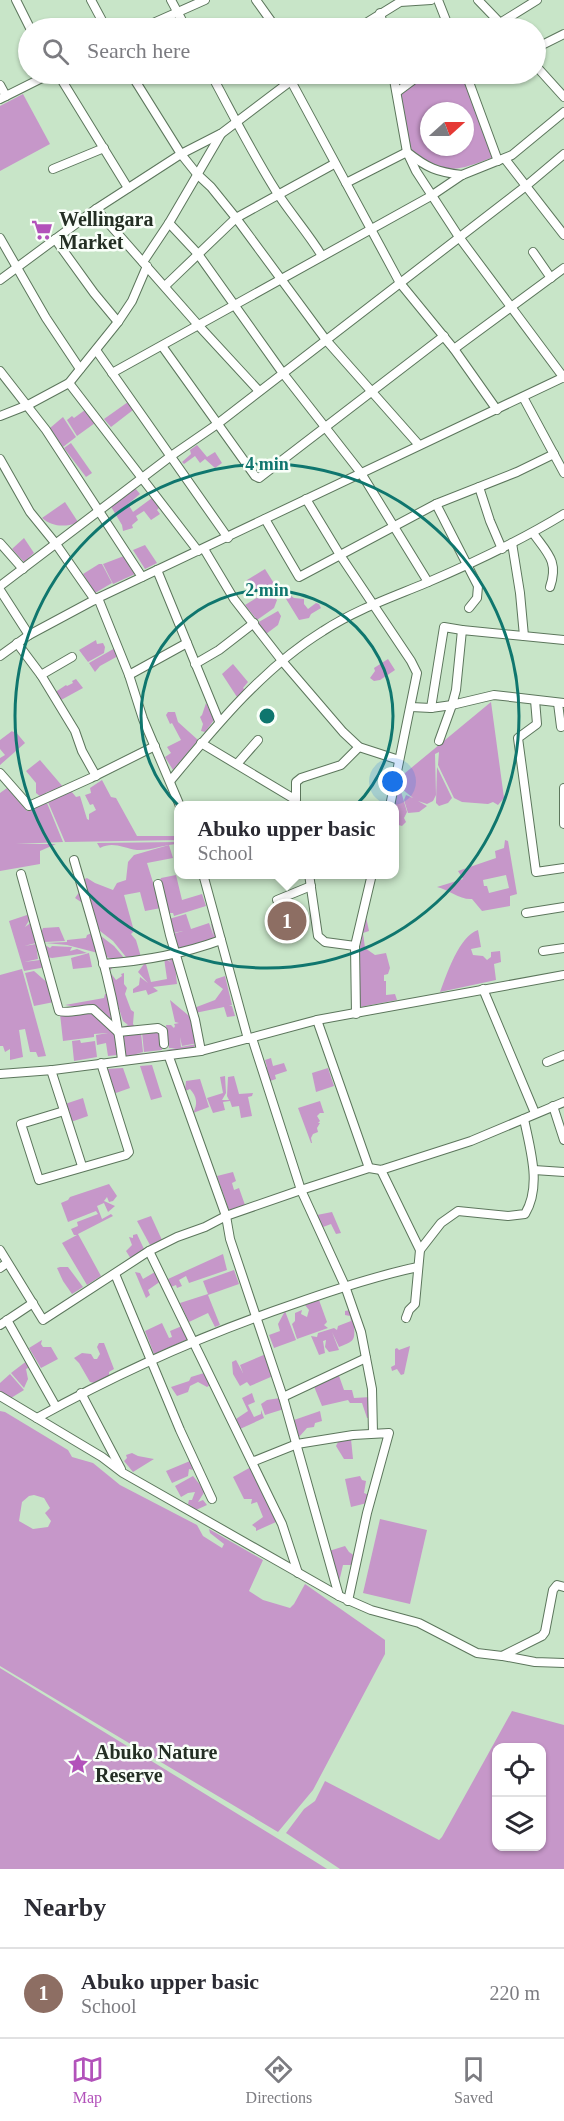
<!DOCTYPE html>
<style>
body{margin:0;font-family:Georgia,serif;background:#f7f7f7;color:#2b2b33}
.controls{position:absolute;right:18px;bottom:18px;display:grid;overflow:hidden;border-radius:12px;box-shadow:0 2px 4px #0004}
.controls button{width:54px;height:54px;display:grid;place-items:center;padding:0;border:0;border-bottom:2px solid #e1e1e2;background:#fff;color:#2b2b33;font:30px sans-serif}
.compass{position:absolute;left:420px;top:102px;width:54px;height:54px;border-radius:50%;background:#fff;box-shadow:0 2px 4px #0004;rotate:69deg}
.you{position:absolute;left:393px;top:782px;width:21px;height:21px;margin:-15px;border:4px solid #fff;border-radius:50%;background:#1a73e8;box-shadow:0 0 0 9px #1a73e833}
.badge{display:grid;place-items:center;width:39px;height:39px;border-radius:50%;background:#b252ba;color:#fff;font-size:20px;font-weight:700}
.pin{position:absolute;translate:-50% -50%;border:3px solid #fff;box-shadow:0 2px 6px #0006}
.popup{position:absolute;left:174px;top:801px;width:225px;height:78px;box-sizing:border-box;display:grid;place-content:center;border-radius:12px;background:#fff;filter:drop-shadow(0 2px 4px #0005);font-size:20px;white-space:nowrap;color:#7c7c81}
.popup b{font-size:22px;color:#2b2b33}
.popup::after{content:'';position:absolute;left:50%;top:100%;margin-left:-12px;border:12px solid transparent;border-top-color:#fff}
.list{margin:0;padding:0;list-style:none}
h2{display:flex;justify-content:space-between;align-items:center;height:78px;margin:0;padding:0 24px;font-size:26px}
h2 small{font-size:20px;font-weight:400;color:#7c7c81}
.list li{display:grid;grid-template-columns:39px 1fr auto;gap:18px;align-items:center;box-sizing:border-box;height:90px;padding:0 24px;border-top:2px solid #e1e1e2}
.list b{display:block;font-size:22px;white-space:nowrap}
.list p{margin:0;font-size:20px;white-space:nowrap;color:#7c7c81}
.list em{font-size:20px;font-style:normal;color:#7c7c81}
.icon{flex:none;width:33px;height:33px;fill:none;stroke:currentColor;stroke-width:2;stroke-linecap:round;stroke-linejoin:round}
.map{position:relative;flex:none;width:564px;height:1869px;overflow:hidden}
.search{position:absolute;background:#fff;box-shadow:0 2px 4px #0004;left:18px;right:18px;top:18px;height:66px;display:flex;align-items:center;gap:15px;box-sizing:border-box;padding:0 21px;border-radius:33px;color:#7c7c81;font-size:22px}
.sheet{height:168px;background:#fff}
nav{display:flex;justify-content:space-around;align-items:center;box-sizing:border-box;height:84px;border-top:2px solid #e1e1e2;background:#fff;font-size:16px;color:#7c7c81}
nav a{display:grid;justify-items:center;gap:3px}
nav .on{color:#b252ba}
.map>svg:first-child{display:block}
</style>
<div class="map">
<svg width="564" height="1869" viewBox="0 0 564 1869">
<rect width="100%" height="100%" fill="#c8e5c8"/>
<g fill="#c697c9" fill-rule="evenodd">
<path d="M425 74H462L494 157C453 172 452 174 413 154L407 134 401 94ZM429 111H465V147H429Z"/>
<polygon points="23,94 50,144 0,171 0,106"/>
<polygon points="128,402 133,410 111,427 104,419"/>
<polygon points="85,410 95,423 77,436 67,420 72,416 74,418"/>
<polygon points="63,417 76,437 63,447 50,428"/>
<polygon points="71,443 92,473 86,477 64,448"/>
<polygon points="197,445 207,457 215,452 222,463 215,468 205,459 200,463 195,456 184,464 182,462 191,454 190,450"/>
<polygon points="135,488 140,494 128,504 133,512 152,498 159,508 157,510 160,514 151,520 144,511 136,516 138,520 132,525 133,528 123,531 122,525 110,505"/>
<path d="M65 502 78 522 77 523C65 527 52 527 42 518Z"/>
<polygon points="24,538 34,553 24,562 12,549"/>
<polygon points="145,545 157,563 145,569 133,550"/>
<polygon points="124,556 135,574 113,584 103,564"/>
<polygon points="99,564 102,564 112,583 95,593 83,574"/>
<polygon points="265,569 275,585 260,594 254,587 252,588 247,580"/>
<polygon points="268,591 277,600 274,608 257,620 245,605"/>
<polygon points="287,593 294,598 304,599 304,604 308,609 316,603 319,604 321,608 311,614 309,618 299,620 283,594"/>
<polygon points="278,611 281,616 278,625 266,634 257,623"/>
<polygon points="96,640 97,644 103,643 105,647 104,653 88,662 79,650"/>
<polygon points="115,648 118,656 100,666 95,672 89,663"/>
<polygon points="388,659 395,670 380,680 374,681 370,678 375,671 374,668"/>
<polygon points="233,664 248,682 243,688 245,690 237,697 222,674"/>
<polygon points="76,679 83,688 61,700 54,693 66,685 67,686 73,683 72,681"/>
<polygon points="491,702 504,798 498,805 493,802 488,804 462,802 454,798 438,765 439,752 435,754 436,795 433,801 427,804 418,801 427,806 419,812 408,813 404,800 406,795 413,798 402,789 399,778"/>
<polygon points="206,703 214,720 205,732 201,731 203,724 200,717 202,715"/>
<polygon points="168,712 175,712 178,722 198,740 173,770 165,757 171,753 167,747 181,740 172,723 170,724 166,715"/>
<polygon points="12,731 13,732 15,731 25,743 0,765 0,758 5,755 0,749 0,740"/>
<polygon points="40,760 64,788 47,792 41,797 36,793 36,783 26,771"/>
<polygon points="437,767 452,798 448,803 439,806 436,803"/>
<polygon points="102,780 111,797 116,798 137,836 179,836 179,840 65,842 48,802 71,791 76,797 80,796 87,819 89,820 89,814 96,810 93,804 90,805 85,795 91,793 90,788"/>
<polygon points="396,786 400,788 407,812 404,818 406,822 402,826 395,824 395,806 392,806"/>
<polygon points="7,788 27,811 47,803 63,842 16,844 56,844 40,851 40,864 0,871 0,793"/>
<path d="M505 840 508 841 517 894 510 896V906L482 911 472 899C460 900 449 890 437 887L463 879 458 871 496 858 495 851 504 848ZM506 875 509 888 489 893 487 886H484L483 880Z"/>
<path d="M179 842V844C165 844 150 851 137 850 123 848 113 841 100 848L97 843Z"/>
<polygon points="169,845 173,858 147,863 161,908 145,911 140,892 124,895 134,931 131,934 136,940 141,957 134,959 126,957 113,941 100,931 87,906 75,898 80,891 80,881 87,878 95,883 113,890 117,883 126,880 128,862 134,855"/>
<polygon points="176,875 182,900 202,894 206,906 174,916 173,913 167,913 159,882 161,878"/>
<polygon points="30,914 30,919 25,927 32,922 36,943 24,946 36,944 38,959 24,962 40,960 39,952 46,967 24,971 9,921"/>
<path d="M186 914 191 929 209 923 214 937 211 924 215 923 217 936C205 943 190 954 176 946L172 934 183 931 173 933 169 919Z"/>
<polygon points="366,917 369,931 363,933 365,948 375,955 386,953 390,968 388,974 384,975 384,981 386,981 386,995 395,994 397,1000 360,1007 360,947"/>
<polygon points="59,927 65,941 44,942 41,933 43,928"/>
<path d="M478 930 481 947 471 949 473 955 483 956 487 960 491 957V952L500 951 501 962 494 964 496 980 440 992C447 974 459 936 478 930Z"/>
<polygon points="92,933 98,953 67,945 45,943 67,942 67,940 86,938 87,935"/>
<polygon points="97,933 114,946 125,959 114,960 102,955"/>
<polygon points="43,944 50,948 52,946 72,947 70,951 77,949 87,953 52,958 47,957"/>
<polygon points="89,953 92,967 73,969 71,958"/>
<polygon points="176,954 175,965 177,984 153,987 158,991 148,995 146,990 133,993 133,989 139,985 140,977 148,983 138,972 147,960 146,964 151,982 167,979 164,958 172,963 165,957"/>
<polygon points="117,964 109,971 116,980 122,976 121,974 124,973 124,984 127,988 125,994 131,1010 134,1012 133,1024 137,1030 121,1032 122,1027 128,1025 123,1021 105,965 121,964 119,967"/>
<polygon points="22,969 46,1056 38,1057 36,1052 30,1052 25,1029 19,1030 23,1057 10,1060 10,1049 5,1052 3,1046 0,1046 0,975"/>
<polygon points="34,971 50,985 49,993 54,1002 34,1006 25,973"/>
<polygon points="225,976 232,1005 229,1006 232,1006 235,1016 227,1017 224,1007 195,1013 194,1008 215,1000 223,989 214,982 216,979"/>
<polygon points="105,994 110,994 118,1031 100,1011 65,1005 104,998"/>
<polygon points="170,1000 194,1020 198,1043 182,1046 180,1037 181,1047 197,1044 191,1049 167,1054 167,1050 176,1048 169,1048 166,1025 171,1025 174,1028 175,1026 174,1024 179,1023 175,1022"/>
<polygon points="93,1011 114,1033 117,1055 108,1056 106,1043 97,1045 96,1035 108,1033 94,1034 94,1037 63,1041 60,1014"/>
<polygon points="160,1030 162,1050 144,1052 142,1032"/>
<polygon points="122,1033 124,1041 124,1035 141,1033 143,1052 136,1054 146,1053 130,1058 125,1057"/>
<polygon points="80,1040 81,1043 95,1041 97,1057 74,1061 72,1041"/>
<polygon points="271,1058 273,1066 284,1063 287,1071 275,1075 276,1079 270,1081 264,1068 267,1067 265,1060"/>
<polygon points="152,1065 162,1097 151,1100 140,1066"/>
<polygon points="123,1068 130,1088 113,1094 106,1069"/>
<polygon points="328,1068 334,1086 316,1092 312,1073"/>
<polygon points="225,1076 226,1093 222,1100 229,1100 227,1096 228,1077 234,1076 239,1094 253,1093 252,1096 248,1097 252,1116 241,1118 239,1106 232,1107 230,1101 223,1102 225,1110 213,1113 207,1098 223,1093 220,1077"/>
<path d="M200 1079 209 1107 193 1113C198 1104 197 1097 190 1089L185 1091 186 1081Z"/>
<polygon points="83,1098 88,1116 71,1122 65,1104"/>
<polygon points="320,1101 324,1113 320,1113 317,1116 320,1121 318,1123 320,1123 317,1128 318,1132 313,1134 311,1138 312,1143 311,1143 298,1108"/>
<polygon points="233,1172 236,1181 232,1183 234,1190 239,1188 245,1205 229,1210 217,1176"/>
<polygon points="109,1184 117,1196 113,1201 109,1202 107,1197 104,1201 115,1206 108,1212 104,1203 97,1206 102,1219 111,1214 113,1216 78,1234 101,1276 87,1285 62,1243 77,1235 74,1235 71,1229 78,1226 77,1222 98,1214 96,1211 68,1222 61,1203 68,1200 70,1197"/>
<polygon points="332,1212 341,1233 336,1234 331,1224 323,1227 317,1215"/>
<polygon points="151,1216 162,1240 150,1245 137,1221"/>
<polygon points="137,1234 144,1249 131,1259 126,1251 132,1245 129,1237 133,1238 133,1235"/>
<polygon points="223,1254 227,1270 189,1283 186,1276 179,1280 182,1286 177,1288 176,1285 171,1287 168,1279"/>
<polygon points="60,1267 68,1267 83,1287 72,1294 63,1281 57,1268"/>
<polygon points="234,1270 239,1284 208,1295 220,1325 215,1327 208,1313 189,1322 180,1303 208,1294 203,1281"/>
<polygon points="135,1272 140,1273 143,1279 155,1272 161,1281 148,1290 150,1295 146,1298"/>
<polygon points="319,1300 327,1322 324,1325 328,1328 297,1339 292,1324 295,1321 295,1313 302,1310 301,1314 307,1317 309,1310 305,1305"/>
<path d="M350 1310 353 1319 352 1320H354C354 1339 358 1340 339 1347L332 1332 339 1350 329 1352 325 1347 326 1340 323 1341 325 1353 319 1355 311 1336 317 1337 318 1333 334 1328 337 1330 338 1326 351 1321 350 1316 345 1315V1311Z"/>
<polygon points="285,1311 296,1340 274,1348 269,1335 280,1331 278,1324"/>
<polygon points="162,1323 169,1338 172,1337 170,1331 182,1326 188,1339 154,1354 145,1331"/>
<polygon points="42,1340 41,1344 43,1347 51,1347 58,1359 41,1368 29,1348"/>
<polygon points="99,1343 104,1343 114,1369 109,1372 109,1377 95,1383 90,1382 79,1363 74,1358 82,1353 91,1354 94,1359 97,1359 100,1354 97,1347"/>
<polygon points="410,1346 404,1374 401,1375 397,1369 392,1371 391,1367 395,1365 395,1349 397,1348 399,1350"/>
<polygon points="266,1354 273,1376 250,1386 247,1382 240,1386 233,1374 232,1362 236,1360 243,1373 240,1365"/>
<polygon points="28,1360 32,1366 26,1369 28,1379 24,1388 11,1373"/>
<polygon points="204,1373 210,1385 207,1387 198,1382 190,1386 188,1392 177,1396 171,1387 189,1381 191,1377"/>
<polygon points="338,1373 344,1390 352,1390 354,1398 371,1397 371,1418 367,1418 362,1403 350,1403 348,1400 322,1406 313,1384"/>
<polygon points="10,1374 24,1390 11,1398 0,1391 0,1383"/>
<polygon points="252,1393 255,1402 248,1405 254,1417 261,1414 261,1410 264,1418 240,1429 236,1419 248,1411 242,1398"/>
<polygon points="280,1398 284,1409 265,1415 261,1404 267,1400"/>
<path d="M0 1411 5 1412 68 1450 72 1457 93 1463 120 1485 197 1525 203 1536 222 1548 224 1544 210 1533 209 1529 263 1560 249 1591 263 1600 290 1608 294 1604 305 1584 385 1640V1654L313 1790 278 1832 0 1666ZM34 1495 44 1498 50 1508 45 1513 51 1521 48 1527 33 1529 19 1521 22 1502 29 1496Z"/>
<polygon points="320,1411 322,1421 315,1423 314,1427 307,1428 299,1437 294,1420"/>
<polygon points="351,1439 353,1459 344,1459 336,1446 339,1440"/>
<polygon points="132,1453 138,1456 154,1459 133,1472 124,1461 127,1458 126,1455"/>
<polygon points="190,1461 193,1470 189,1469 188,1476 172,1483 166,1471"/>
<polygon points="251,1467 276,1522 256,1531 256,1528 252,1525 263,1517 257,1502 251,1504 252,1499 244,1499 233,1477"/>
<polygon points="193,1476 205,1491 198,1502 203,1500 207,1505 196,1510 188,1504 189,1500 192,1500 195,1492 188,1493 181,1497 175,1486"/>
<polygon points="360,1476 362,1480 366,1481 364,1493 369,1495 367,1503 351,1507 345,1479"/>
<polygon points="380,1519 427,1530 410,1604 363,1593"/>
<polygon points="345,1546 349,1552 355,1556 353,1565 343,1565 338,1586 329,1551"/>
<polygon points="0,1668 311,1859 327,1869 0,1869"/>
<path d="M512 1711 564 1725V1869H340L286 1833 304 1809 315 1801 325 1781 439 1840 442 1837ZM496 1748H542V1846H496Z"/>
</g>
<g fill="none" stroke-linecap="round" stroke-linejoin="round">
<defs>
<g id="minor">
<polyline points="16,0 30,28"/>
<polyline points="91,0 106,28"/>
<polyline points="171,0 186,28"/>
<polyline points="256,0 276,28"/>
<polyline points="438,0 449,28"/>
<polyline points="478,0 505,28"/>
<polyline points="380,13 384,28"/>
<polyline points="500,23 537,0"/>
<polyline points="142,28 205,0"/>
<polyline points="358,28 400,2 431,0"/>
<polyline points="536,48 564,34"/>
<polyline points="536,66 564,97"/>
<polyline points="58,74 128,188"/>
<polyline points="131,74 181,154 197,174 211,187 236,218 326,340 419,445"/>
<path d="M211 74C232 113 252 153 276 191 290 213 308 233 322 256"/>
<polyline points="393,74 407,152 416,171 459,237 564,378"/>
<polyline points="466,74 498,161"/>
<polyline points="291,81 400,283 454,349 497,410"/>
<polyline points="0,85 6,96"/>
<polyline points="397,92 421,74"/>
<polyline points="0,99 50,74"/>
<polyline points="505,159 564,235"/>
<polyline points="53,169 104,148"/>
<path d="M346 183 407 152C427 168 437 172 462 175"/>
<polyline points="96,209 199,326 259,391"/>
<polyline points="169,223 198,254 282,372 361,473 428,582"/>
<polyline points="0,238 46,318 80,369"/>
<polyline points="55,239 94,293 118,322"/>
<polyline points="533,252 551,278"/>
<polyline points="143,262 169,223 221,134"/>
<polyline points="0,280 96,209 181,154 222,133 300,74"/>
<polyline points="165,286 236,218 334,164"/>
<polyline points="162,346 255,476 259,478 444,336"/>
<polyline points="454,349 564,268"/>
<polyline points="96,350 228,538"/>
<polyline points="0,371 46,430 142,577"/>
<polyline points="112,373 431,196 462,175 512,155 564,112"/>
<polyline points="69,383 198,551"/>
<polyline points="523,397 564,473"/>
<polyline points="0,416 28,405 69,383 118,322 132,301 147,266"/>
<polyline points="0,459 30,512 56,544 95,600"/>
<polyline points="479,487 490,521 502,549"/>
<polyline points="306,499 340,555 411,661 417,673 390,806"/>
<polyline points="436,504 478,586 477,598 469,608"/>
<polyline points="265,519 299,577 436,504 517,472 554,454"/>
<path d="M533 533C547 553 559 561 550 587"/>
<polyline points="0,543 23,569"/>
<polyline points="512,543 520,593 524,636"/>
<polyline points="204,549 234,599 283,662 343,732 359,747 399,760"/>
<polyline points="157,570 219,721"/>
<polyline points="0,586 171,456 216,425 526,186 564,154"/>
<polyline points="0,590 29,635"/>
<polyline points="98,598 129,675 143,719 180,806"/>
<polyline points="564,640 462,630 456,690 452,705 494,695 564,703"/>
<polyline points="17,643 41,675 75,731 82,751 96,776"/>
<polyline points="0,656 29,635 98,598 564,377"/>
<polyline points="195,664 219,650 254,623"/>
<polyline points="41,675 72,657"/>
<polyline points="129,675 187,643"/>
<polyline points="535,700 537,724 518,738 536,872 564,868"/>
<polyline points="558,703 561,727"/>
<polyline points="411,707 431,708 452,705 439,741"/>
<polyline points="431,708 444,627 462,630"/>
<polyline points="201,743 296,800 296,782 301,778 341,765 359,747"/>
<polyline points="237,764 258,740"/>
<polyline points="0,773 29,806 91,778 155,746"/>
<path d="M171 780C215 727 263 668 323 631 355 610 390 598 426 583 473 563 520 541 564 514"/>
<polyline points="564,788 564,824"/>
<path d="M74 860C93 926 115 992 122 1060"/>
<path d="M21 874 59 1011C66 1014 83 1009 93 1009L118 1032 158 1028 163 1031 164 1044"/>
<polyline points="203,874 248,1039"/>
<polyline points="309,874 318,936 325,942 355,946"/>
<polyline points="158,884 170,935 195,1020 201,1051"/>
<polyline points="277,900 311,886"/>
<polyline points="526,913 564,907"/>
<polyline points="543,951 564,948"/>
<path d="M103 964C144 961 183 954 221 940"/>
<polyline points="483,989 535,1113"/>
<polyline points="356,1014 355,946 372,874"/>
<polyline points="317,1020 369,1168"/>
<polyline points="252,1038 301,1190 345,1286 361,1332 372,1389 373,1433"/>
<polyline points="169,1057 226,1216 230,1239 283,1397 339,1596"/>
<polyline points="547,1062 564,1055"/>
<polyline points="51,1070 82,1166"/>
<polyline points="0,1074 53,1070 201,1051 317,1020 564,975"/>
<polyline points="553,1106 564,1140"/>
<polyline points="64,1111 21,1124 39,1180 126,1155 129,1152 101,1063"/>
<polyline points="381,1170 420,1250"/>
<polyline points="534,1170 564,1172"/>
<polyline points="0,1250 43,1320 149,1251 177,1237 205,1227 226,1216 301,1190 369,1168 381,1170 471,1141 564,1102"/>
<polyline points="149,1251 282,1524 298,1573"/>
<polyline points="0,1268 7,1263"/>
<polyline points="115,1274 180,1430 212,1499"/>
<path d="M406 1318 409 1310 415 1304 420 1250 441 1223 458 1211 508 1216 525 1214C542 1186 530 1149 524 1119"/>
<polyline points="7,1320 56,1407"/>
<polyline points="0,1325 33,1303"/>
<polyline points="81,1393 121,1469"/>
<polyline points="0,1396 102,1457 123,1473 339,1596 371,1610 419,1623 477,1653 502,1656 542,1636 545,1632 553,1590 557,1585 564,1587"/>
<polyline points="283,1397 366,1358"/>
<path d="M37 1418C118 1373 203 1335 291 1305 333 1290 375 1276 418 1267"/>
<polyline points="252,1462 297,1444 353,1435 389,1433 367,1513 348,1601"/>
<polyline points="503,1656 535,1662 564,1663"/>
</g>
</defs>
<use href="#minor" stroke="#5c765c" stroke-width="10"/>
<use href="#minor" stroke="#fff" stroke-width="8"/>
</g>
<g fill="none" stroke="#0f766e" stroke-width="3">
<circle cx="267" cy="716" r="126"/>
<circle cx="267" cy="716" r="252"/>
</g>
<defs>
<symbol id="supermarket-bare" viewBox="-9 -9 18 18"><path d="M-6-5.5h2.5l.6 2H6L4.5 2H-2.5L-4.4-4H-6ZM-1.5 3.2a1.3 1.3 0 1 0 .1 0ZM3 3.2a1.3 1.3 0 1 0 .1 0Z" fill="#b252ba" stroke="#f9fff9" stroke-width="2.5" paint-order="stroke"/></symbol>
<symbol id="sight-bare" viewBox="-9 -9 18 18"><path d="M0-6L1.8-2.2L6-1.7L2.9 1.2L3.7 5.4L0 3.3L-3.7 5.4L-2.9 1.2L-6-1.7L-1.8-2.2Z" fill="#b252ba" stroke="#f9fff9" stroke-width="2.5" paint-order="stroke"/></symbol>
</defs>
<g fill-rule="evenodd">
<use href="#supermarket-bare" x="27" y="215" width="30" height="30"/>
<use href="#sight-bare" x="63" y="1749" width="30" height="30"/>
</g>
<g text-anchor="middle" stroke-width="5" stroke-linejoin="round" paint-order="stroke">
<g font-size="20" font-weight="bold" fill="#242f24" stroke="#f9fff9" text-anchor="start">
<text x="59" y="226">Wellingara<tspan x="59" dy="23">Market</tspan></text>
<text x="95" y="1759">Abuko Nature<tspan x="95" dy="23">Reserve</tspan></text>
</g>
</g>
<circle cx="267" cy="716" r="9" fill="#0f766e" stroke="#f9fff9" stroke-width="3"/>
<g font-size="18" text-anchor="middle" font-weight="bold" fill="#0f766e" stroke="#f9fff9" stroke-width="5" stroke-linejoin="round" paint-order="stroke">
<text x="267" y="470">4 min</text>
<text x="267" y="596">2 min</text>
</g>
</svg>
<div class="controls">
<button><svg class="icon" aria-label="locate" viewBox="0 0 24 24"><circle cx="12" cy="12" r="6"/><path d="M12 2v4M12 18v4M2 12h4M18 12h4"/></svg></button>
<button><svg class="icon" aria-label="layers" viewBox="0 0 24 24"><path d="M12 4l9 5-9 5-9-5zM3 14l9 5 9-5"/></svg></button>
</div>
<svg class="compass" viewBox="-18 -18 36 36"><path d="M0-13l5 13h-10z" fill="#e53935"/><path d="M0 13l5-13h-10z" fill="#7c7c81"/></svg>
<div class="you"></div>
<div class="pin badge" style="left:287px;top:921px;background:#8d6e63">1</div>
<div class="popup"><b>Abuko upper basic</b>School</div>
<div class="search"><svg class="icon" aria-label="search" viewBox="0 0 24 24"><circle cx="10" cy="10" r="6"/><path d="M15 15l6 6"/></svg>Search here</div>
</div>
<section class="sheet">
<h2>Nearby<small></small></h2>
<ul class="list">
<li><span class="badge" style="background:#8d6e63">1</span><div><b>Abuko upper basic</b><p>School</p></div><em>220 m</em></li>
</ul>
</section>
<nav>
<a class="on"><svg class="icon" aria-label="map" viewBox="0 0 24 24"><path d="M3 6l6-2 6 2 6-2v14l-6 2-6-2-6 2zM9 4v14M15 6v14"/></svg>Map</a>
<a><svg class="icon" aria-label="directions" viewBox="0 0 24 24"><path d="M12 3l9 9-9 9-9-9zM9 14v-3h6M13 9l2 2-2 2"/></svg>Directions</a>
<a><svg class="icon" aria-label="saved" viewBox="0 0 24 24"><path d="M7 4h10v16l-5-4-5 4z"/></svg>Saved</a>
</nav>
